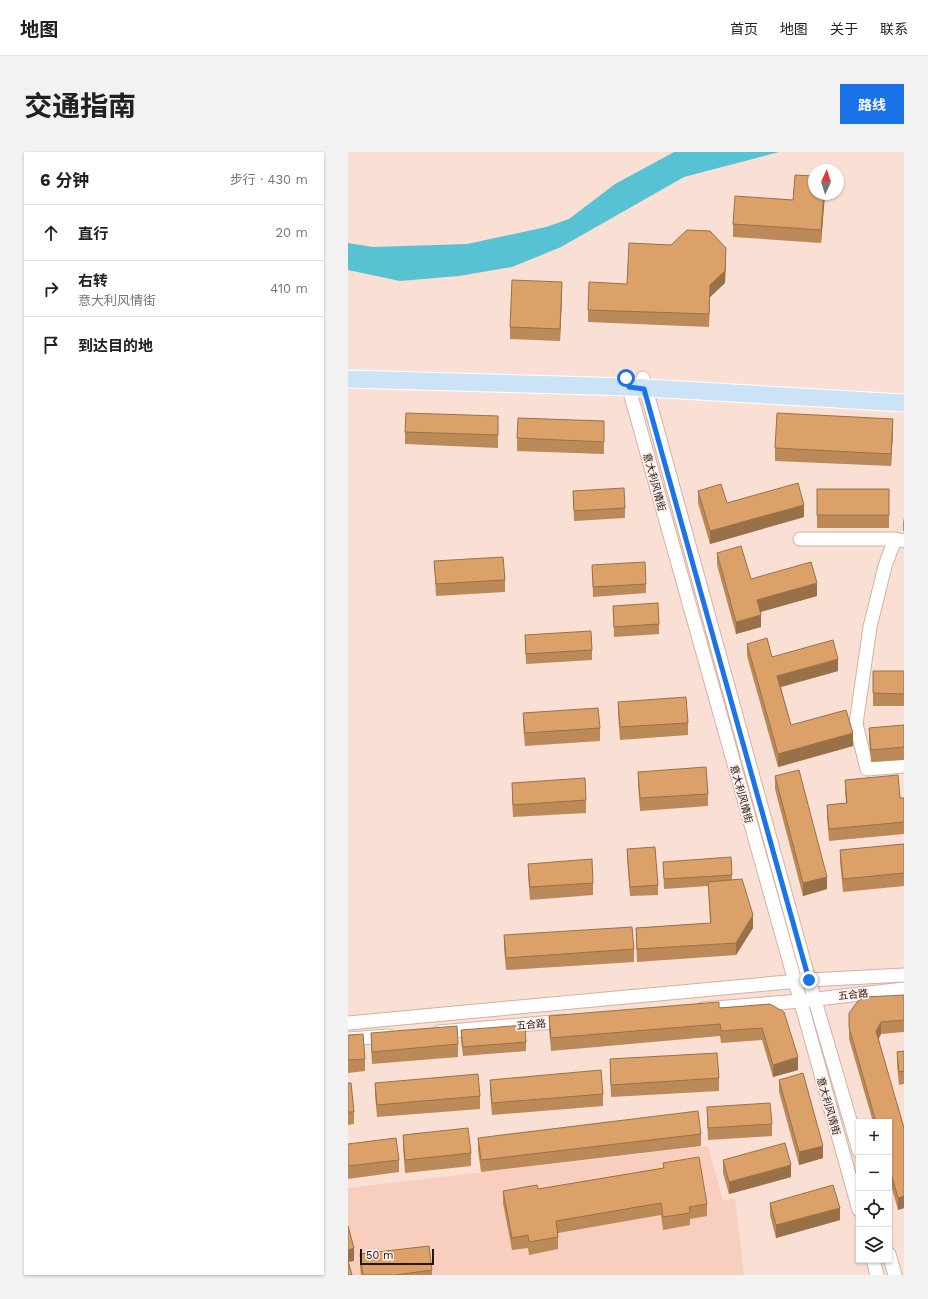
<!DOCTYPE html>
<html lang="zh">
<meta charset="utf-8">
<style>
body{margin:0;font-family:"Work Sans","Noto Sans SC",sans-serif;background:#f2f2f2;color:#202124}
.controls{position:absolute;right:12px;bottom:12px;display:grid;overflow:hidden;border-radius:0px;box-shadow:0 1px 3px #0004}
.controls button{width:36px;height:36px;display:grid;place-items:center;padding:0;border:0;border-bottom:1px solid #e0e0e0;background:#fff;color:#202124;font:20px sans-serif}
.compass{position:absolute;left:460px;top:12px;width:36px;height:36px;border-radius:50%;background:#fff;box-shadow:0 1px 3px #0004;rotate:4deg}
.scale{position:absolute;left:12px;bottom:10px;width:74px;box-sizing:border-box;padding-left:4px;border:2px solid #221612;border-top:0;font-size:11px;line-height:14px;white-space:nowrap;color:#221612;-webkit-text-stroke:3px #fdefea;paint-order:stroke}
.stop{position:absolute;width:12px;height:12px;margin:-9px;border:3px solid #1a73e8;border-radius:50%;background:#fff}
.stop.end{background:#1a73e8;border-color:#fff;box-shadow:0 1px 4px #0008}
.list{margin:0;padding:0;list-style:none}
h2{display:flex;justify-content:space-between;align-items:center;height:52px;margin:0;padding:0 16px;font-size:17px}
h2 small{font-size:13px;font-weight:400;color:#757577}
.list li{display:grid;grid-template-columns:26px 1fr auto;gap:12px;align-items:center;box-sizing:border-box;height:56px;padding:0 16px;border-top:1px solid #e0e0e0}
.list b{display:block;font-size:15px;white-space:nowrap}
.list p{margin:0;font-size:13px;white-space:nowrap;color:#757577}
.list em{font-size:13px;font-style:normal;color:#757577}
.icon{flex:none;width:22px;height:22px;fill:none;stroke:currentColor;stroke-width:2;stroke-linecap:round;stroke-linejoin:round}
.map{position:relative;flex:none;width:556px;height:1123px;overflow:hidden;border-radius:0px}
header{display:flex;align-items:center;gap:24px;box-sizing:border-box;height:56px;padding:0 20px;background:#fff;border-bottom:1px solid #e0e0e0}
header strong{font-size:19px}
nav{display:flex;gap:22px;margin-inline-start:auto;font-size:14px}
.intro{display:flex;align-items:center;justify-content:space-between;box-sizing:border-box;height:96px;padding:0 24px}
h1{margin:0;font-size:28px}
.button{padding:10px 18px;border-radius:0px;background:#1a73e8;color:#fff;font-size:14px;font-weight:700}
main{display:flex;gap:24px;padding:0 24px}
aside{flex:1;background:#fff;border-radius:0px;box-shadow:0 1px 3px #0004}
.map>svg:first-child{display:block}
</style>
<header>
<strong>地图</strong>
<nav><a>首页</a><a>地图</a><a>关于</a><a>联系</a></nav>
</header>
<div class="intro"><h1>交通指南</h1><a class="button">路线</a></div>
<main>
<aside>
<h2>6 分钟<small>步行 · 430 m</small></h2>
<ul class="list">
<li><svg class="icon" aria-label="ahead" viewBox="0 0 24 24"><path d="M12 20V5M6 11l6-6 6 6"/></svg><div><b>直行</b></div><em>20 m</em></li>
<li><svg class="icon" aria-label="right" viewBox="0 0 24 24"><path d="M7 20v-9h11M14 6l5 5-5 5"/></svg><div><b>右转</b><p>意大利风情街</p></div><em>410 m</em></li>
<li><svg class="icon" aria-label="arrive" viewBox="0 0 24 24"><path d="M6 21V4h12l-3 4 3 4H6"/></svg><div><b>到达目的地</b></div></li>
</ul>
</aside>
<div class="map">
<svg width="556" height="1123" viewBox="0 0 556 1123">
<rect width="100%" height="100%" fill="#fadfd4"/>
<polygon fill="#f8cebe" points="360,994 375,1049 387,1046 396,1123 0,1123 0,1036"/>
<polygon fill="#58c2d5" points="326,0 431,0 336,25 213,95 164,115 111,124 52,129 0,118 0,91 25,95 119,92 198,75 221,67 267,32"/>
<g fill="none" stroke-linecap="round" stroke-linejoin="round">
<defs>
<g id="minor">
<polyline points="278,226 511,1058"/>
<polyline points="295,226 461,828 511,999"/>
<polyline points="452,387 547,387 556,389"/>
<polyline points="547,387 537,414 522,475 508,572 519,617 556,614"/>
<polyline points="355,857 452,849 556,837"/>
<polyline points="0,871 461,828 556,823"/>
<polyline points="91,880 217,869"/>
<polyline points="0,887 40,884"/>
<polyline points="541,1102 547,1123"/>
<polyline points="525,1108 529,1123"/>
</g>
<polyline id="major" points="0,227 281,235 556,251"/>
</defs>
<use href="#minor" stroke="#d2b1a5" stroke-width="15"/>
<use href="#major" stroke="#fff" stroke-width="19"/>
<use href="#minor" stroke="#fff" stroke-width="13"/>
<use href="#major" stroke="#cbe2f7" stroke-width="17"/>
</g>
<g fill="#bc8a59">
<polygon points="466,42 477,42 473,91 385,85 385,72 445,48"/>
<polygon points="378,108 377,131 362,145 361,175 240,170 240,158 279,132"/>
<polygon points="214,142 212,189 162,187 162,175"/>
<polygon points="150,277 150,296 57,292 57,280"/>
<polygon points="545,279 543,314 427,309 427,296"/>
<polygon points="256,282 256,302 169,299 169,286"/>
<rect x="469" y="337" width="72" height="39"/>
<polygon points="225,339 277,356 277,366 226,369"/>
<polygon points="350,339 379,351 456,365 362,392 350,351"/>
<polygon points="556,366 556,379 555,379 555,370"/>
<polygon points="369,401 403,427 469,444 412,460 413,475 388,482 369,413"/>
<polygon points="86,409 157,428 157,440 88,444"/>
<polygon points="244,413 298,432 298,441 245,445"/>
<polygon points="265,454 311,472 311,482 266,485"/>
<polygon points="177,483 244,498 244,508 178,512"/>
<polygon points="399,492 424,505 490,519 433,535 443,573 505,594 430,615 399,504"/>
<rect x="525" y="519" width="31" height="35"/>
<polygon points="270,550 340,571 340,583 272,588 270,562"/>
<polygon points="175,561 252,576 252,589 177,594 175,573"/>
<polygon points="556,573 556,608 523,610 521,588 521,576"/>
<polygon points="290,620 360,642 360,654 292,659 290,632"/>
<polygon points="427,624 479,737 455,744 427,637"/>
<polygon points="497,628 552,646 556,646 556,682 481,689 479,666 479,653 498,651 497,640"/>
<polygon points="164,631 238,648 238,661 165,665 164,644"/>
<polygon points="556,692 556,734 495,740 492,710 492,698"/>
<polygon points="279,697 310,733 310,743 282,744 279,706"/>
<polygon points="315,710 384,723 384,727 405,776 388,803 289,810 288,788 288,776 362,771 360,734 316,737"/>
<polygon points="180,712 245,731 245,743 182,748 180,724"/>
<polygon points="156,783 286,797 286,810 158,818 156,796"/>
<polygon points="556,843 556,880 533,882 530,887 556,976 556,1056 550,1058 541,1026 541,970 525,970 501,887 501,861"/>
<polygon points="422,852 450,918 425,925 414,888 373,891 372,884 203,899 201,877 201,864 371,856"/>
<polygon points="113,878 178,890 178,899 115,904 113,888"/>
<polygon points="23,881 110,892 110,905 24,912 23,894"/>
<polygon points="0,883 17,907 17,919 0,921"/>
<polygon points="556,899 556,932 551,933 549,913 549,900"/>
<polygon points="262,907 371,926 371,939 263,945 262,920"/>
<polygon points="142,928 255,942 255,954 144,963 142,940"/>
<polygon points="431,928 475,1006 451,1013 431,940"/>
<polygon points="0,931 6,960 6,972 0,973"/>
<polygon points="27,931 132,944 132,957 29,965 27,943"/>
<polygon points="359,955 424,972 424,984 360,988 359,967"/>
<polygon points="353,982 353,994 133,1020 130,998 130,986"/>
<polygon points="55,983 123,1001 123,1014 57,1021 55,996"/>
<polygon points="0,992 51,1008 51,1020 0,1027"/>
<polygon points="375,1008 443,1025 381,1042 375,1021"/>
<polygon points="315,1011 359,1052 359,1064 342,1067 342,1073 315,1078 313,1063 210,1081 210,1097 181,1103 180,1096 164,1098 155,1051 155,1039 190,1037 315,1016"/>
<polygon points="422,1051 492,1068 428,1086 422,1063"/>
<polygon points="12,1102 84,1118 84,1123 13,1123 12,1115"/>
</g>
<g fill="#997149">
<polygon points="476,42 477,42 473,91 473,78"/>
<polygon points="378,96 377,131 362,145 361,175 362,133"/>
<polygon points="214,130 214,142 212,189 212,177"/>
<polygon points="545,267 545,279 543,314 543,302"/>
<polygon points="456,353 456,365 362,392 362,379"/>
<polygon points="469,431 469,444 409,461 409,448"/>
<polygon points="413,463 413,475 388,482 388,470"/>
<polygon points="490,507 490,519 429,536 429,524"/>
<polygon points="505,581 505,594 430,615 430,602"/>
<polygon points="479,725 479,737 455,744 455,731"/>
<polygon points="405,763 405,776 388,803 388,791"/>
<polygon points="533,870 533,882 528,892 528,879"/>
<polygon points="450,905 450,918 425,925 425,913"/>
<polygon points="475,994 475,1006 451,1013 451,1000"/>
<polygon points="443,1013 443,1025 381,1042 381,1030"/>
<polygon points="556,1044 556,1056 550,1058 550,1046"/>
<polygon points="492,1056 492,1068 428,1086 428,1073"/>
<polygon points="6,1096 6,1109 0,1110 0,1098"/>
</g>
<g fill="#dba168" stroke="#997149">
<polygon points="447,23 466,24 466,42 476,42 473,78 385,72 387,44 445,48"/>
<polygon points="339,78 362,79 378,96 377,119 362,133 361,162 240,158 241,130 279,132 281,91 323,93"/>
<polygon points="164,128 214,130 212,177 162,175"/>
<polygon points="58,261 150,264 150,283 57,280"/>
<polygon points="429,261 545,267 543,302 427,296"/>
<polygon points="170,266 256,269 256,290 169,286"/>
<polygon points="450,331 456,353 362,379 350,339 373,332 379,351"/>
<polygon points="276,336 277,356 226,359 225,339"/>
<rect x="469" y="337" width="72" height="26"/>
<polygon points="393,394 403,427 463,410 469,431 409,448 413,463 388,470 369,401"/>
<polygon points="155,405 157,428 88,432 86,409"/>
<polygon points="297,410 298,432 245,435 244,413"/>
<polygon points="310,451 311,472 266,475 265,454"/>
<polygon points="243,479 244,498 178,502 177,483"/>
<polygon points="419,486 424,505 485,488 490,507 429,524 443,573 498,558 505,581 430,602 399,492"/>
<polygon points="525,519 556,519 556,542 525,541"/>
<polygon points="338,545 340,571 272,575 270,550"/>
<polygon points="250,556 252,576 177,581 175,561"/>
<polygon points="556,573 556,595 523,598 521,576"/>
<polygon points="358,615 360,642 292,646 290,620"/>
<polygon points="451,618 479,725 455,731 427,624"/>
<polygon points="550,623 552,646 556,646 556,670 481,677 479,653 499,651 497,628"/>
<polygon points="237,626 238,648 165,653 164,631"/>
<polygon points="556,692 556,721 495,727 492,698"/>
<polygon points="307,695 310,733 282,735 279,697"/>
<polygon points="383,705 384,723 316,727 315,710"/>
<polygon points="244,707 245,731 182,735 180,712"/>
<polygon points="394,727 405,763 388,791 289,797 288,776 363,771 360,730"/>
<polygon points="284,775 286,797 158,806 156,783"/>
<polygon points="556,843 556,868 533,870 528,879 556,976 556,1044 550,1046 541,1014 541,970 528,970 501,875 501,861 510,849 516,845"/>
<polygon points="371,850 371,856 422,852 436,860 450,905 425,913 414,876 373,879 372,872 203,886 201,864"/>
<polygon points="177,873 178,890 115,895 113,878"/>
<polygon points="109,874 110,892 24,900 23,881"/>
<polygon points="15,882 17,907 0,908 0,883"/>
<polygon points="556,899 556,919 551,920 549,900"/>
<polygon points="369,901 371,926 263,933 262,907"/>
<polygon points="253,918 255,942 144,951 142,928"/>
<polygon points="455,921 475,994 451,1000 431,928"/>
<polygon points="130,922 132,944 29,953 27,931"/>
<polygon points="0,931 3,931 6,960 0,960"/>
<polygon points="422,951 424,972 360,976 359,955"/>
<polygon points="350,959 353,982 133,1008 130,986"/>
<polygon points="120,976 123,1001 57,1008 55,983"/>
<polygon points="48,986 51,1008 0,1014 0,992"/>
<polygon points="437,991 443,1013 381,1030 375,1008"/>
<polygon points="351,1005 359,1052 341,1055 342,1061 315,1065 313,1051 208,1069 210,1085 181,1090 180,1083 164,1086 155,1039 189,1033 190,1037 316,1016 315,1011"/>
<polygon points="485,1033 492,1056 428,1073 422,1051"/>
<polygon points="0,1074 6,1096 0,1098"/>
<polygon points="81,1094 84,1118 47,1123 15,1123 12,1102"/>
<polygon points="0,1109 4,1123 0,1123"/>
</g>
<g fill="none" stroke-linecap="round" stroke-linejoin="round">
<polyline stroke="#1a73e8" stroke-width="5" points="278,226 281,235 296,237 461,828"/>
</g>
<g text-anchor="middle" stroke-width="3.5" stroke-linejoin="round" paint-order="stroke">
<g font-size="10" fill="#221612" stroke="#fdefea">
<text transform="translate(307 330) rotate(75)" y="4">意大利风情街</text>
<text transform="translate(394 642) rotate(75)" y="4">意大利风情街</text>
<text transform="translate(505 842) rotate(-6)" y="4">五合路</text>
<text transform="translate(183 872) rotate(-5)" y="4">五合路</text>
<text transform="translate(481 954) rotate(74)" y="4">意大利风情街</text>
</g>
</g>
</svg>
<div class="controls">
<button>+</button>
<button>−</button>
<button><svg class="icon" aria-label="locate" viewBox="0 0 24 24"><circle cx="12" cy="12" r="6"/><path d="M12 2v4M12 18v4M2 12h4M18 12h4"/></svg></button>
<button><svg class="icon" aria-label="layers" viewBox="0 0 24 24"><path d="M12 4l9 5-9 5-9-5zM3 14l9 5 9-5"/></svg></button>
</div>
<svg class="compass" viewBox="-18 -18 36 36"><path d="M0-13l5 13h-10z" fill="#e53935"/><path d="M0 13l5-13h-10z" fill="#757577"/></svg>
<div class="scale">50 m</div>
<div class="stop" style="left:278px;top:226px"></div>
<div class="stop end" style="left:461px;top:828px"></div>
</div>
</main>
